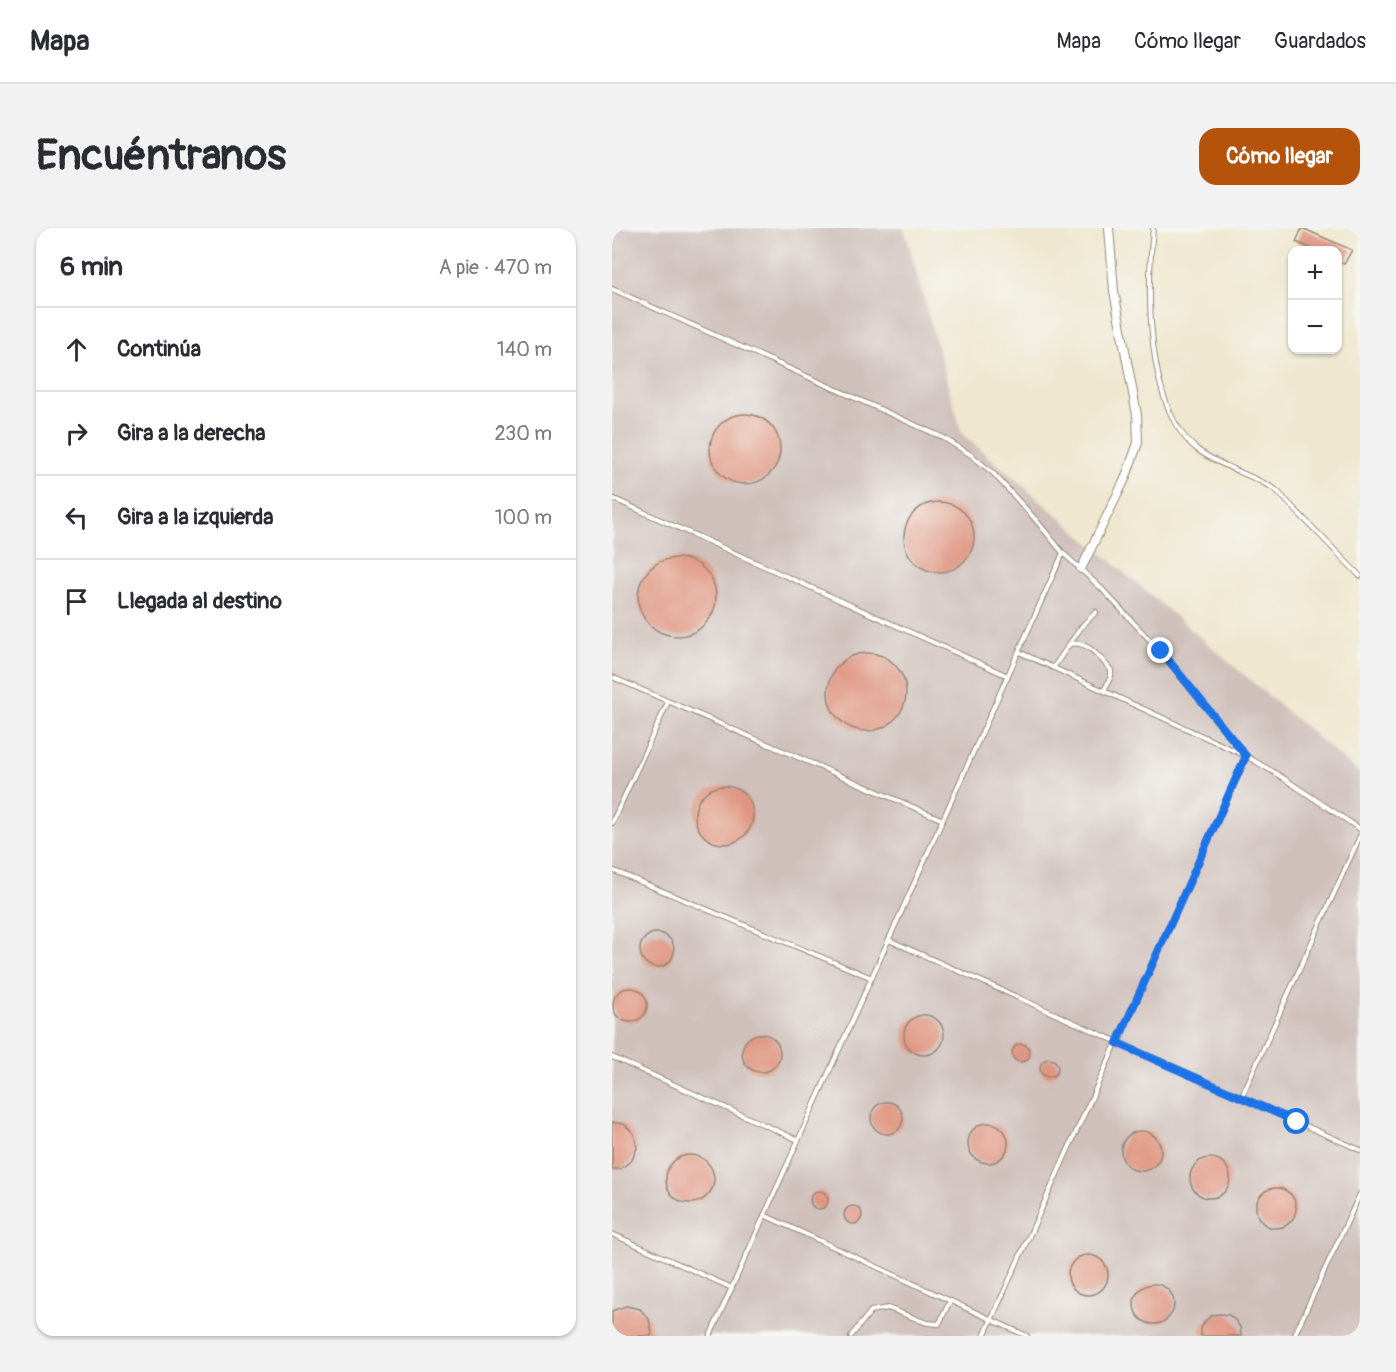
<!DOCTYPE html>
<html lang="es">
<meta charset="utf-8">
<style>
body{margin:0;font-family:Pangolin,sans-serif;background:#f2f2f3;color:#2b2b33}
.controls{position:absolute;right:18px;top:18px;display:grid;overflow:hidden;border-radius:12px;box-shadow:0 2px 4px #0004}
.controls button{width:54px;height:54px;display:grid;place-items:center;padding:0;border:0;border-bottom:2px solid #e1e1e2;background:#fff;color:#2b2b33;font:30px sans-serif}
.stop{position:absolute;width:18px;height:18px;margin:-14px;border:4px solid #1a73e8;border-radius:50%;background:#fff}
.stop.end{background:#1a73e8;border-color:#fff;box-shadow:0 2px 6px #0008}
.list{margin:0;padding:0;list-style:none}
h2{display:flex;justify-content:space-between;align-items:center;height:78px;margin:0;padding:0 24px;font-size:26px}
h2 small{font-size:20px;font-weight:400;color:#7c7c81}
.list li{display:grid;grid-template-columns:39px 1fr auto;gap:18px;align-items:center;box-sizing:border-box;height:84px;padding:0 24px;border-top:2px solid #e1e1e2}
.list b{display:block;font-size:22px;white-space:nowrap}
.list em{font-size:20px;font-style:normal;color:#7c7c81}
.icon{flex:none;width:33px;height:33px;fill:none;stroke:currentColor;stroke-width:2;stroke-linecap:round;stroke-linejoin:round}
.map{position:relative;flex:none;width:748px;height:1108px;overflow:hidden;border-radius:18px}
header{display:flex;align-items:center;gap:36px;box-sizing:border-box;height:84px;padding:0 30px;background:#fff;border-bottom:2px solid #e1e1e2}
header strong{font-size:28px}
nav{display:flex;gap:33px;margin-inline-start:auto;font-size:21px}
.intro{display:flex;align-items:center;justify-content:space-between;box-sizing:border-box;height:144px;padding:0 36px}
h1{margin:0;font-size:42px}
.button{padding:15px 27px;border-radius:18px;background:#b45309;color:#fff;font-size:21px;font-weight:700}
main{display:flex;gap:36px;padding:0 36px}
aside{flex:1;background:#fff;border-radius:18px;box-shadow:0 2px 4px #0004}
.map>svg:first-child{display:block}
</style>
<header>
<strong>Mapa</strong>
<nav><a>Mapa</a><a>Cómo llegar</a><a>Guardados</a></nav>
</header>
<div class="intro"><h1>Encuéntranos</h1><a class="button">Cómo llegar</a></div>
<main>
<aside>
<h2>6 min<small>A pie · 470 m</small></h2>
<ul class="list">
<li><svg class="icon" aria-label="ahead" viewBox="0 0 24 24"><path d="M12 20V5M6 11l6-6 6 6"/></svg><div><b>Continúa</b></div><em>140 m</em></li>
<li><svg class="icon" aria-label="right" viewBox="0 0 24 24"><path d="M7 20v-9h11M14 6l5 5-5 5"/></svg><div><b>Gira a la derecha</b></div><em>230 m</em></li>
<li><svg class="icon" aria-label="left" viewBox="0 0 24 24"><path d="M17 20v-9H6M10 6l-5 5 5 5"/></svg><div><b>Gira a la izquierda</b></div><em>100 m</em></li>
<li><svg class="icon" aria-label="arrive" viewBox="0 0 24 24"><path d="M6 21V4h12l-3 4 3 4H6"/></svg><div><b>Llegada al destino</b></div></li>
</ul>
</aside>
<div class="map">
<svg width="748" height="1108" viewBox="0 0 748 1108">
<rect width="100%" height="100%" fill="#f6f6f2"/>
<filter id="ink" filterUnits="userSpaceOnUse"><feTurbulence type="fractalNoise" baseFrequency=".0167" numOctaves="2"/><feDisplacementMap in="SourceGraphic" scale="12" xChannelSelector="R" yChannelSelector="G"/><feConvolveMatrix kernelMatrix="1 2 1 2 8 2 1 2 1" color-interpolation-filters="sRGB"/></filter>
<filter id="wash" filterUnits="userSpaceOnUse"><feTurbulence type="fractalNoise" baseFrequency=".008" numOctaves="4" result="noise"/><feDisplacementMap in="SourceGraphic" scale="24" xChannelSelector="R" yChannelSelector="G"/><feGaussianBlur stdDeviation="1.35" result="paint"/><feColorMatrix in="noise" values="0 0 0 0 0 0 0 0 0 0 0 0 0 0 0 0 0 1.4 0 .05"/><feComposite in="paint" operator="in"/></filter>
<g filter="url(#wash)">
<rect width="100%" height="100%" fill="#efe7cf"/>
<polygon fill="#cfc0bb" points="0,0 292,0 350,206 748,546 748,1108 0,1108"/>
<g id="blocks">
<g fill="#e09581">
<polygon points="690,0 740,22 732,36 726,33 726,22 703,22 684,14"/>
<circle cx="133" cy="221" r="35"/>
<circle cx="327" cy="309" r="35"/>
<circle cx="65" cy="369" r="39"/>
<circle cx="255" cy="464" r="39"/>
<circle cx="112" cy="587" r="29"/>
<circle cx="45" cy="722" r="17"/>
<circle cx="18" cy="777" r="17"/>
<circle cx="312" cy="807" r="20"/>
<circle cx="149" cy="825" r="19"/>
<circle cx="409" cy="825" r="9"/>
<circle cx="437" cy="840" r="9"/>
<circle cx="275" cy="890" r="16"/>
<polygon points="0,894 12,896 22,906 25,920 20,932 8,941 0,941"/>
<circle cx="376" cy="915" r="20"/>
<circle cx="529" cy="923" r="20"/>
<circle cx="78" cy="951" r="24"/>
<circle cx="598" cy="950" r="20"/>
<circle cx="664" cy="980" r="20"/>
<circle cx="207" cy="972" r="9"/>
<circle cx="241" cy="987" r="9"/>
<circle cx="476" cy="1047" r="20"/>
<circle cx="542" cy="1076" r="20"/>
<polygon points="14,1078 28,1081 37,1091 40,1105 39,1108 0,1108 0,1083"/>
<polygon points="608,1086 617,1087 623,1092 628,1099 629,1108 589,1108 589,1100 594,1092 600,1087"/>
</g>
</g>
</g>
<g filter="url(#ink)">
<use href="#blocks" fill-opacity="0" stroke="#958876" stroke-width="1.5"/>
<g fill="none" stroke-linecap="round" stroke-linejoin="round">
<defs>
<g id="service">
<path d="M541 0C535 60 533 182 586 222 609 239 639 246 664 262L748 348"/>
<polyline points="0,61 330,209 359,227 381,245 424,292 451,325 490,361 549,424 634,528 665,546 748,601"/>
<polyline points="0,270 396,448"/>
<path d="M457 416C476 412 487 429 499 442V448L492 463"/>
<polyline points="441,440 470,398 484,384"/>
<polyline points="0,449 331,592"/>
<polyline points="0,595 56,474"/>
<polyline points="0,642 260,750"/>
<polyline points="277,712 748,922"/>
<polyline points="0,829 186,912"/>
<polyline points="629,870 748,608"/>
<polyline points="152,987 415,1108"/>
<polyline points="0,1006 120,1060"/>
<polyline points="98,1108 451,325"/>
<polyline points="239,1108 259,1083 276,1080 315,1095 327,1096 338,1073"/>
<polyline points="372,1108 634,528 407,424"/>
<polyline points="682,1108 748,966"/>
</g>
<polyline id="minor" points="469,341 513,251 526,215 525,187 502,63 497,0"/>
</defs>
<use href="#service" stroke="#958876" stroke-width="6"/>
<use href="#minor" stroke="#958876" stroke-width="10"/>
<use href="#service" stroke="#fff" stroke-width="4"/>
<use href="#minor" stroke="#fff" stroke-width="8"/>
</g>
</g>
<g fill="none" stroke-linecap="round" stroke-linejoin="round" filter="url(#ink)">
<polyline stroke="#1a73e8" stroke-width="8" points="549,423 634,528 505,815 685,894"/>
</g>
</svg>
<div class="controls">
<button>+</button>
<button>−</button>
</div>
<div class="stop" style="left:685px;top:894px"></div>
<div class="stop end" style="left:549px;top:423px"></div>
</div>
</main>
